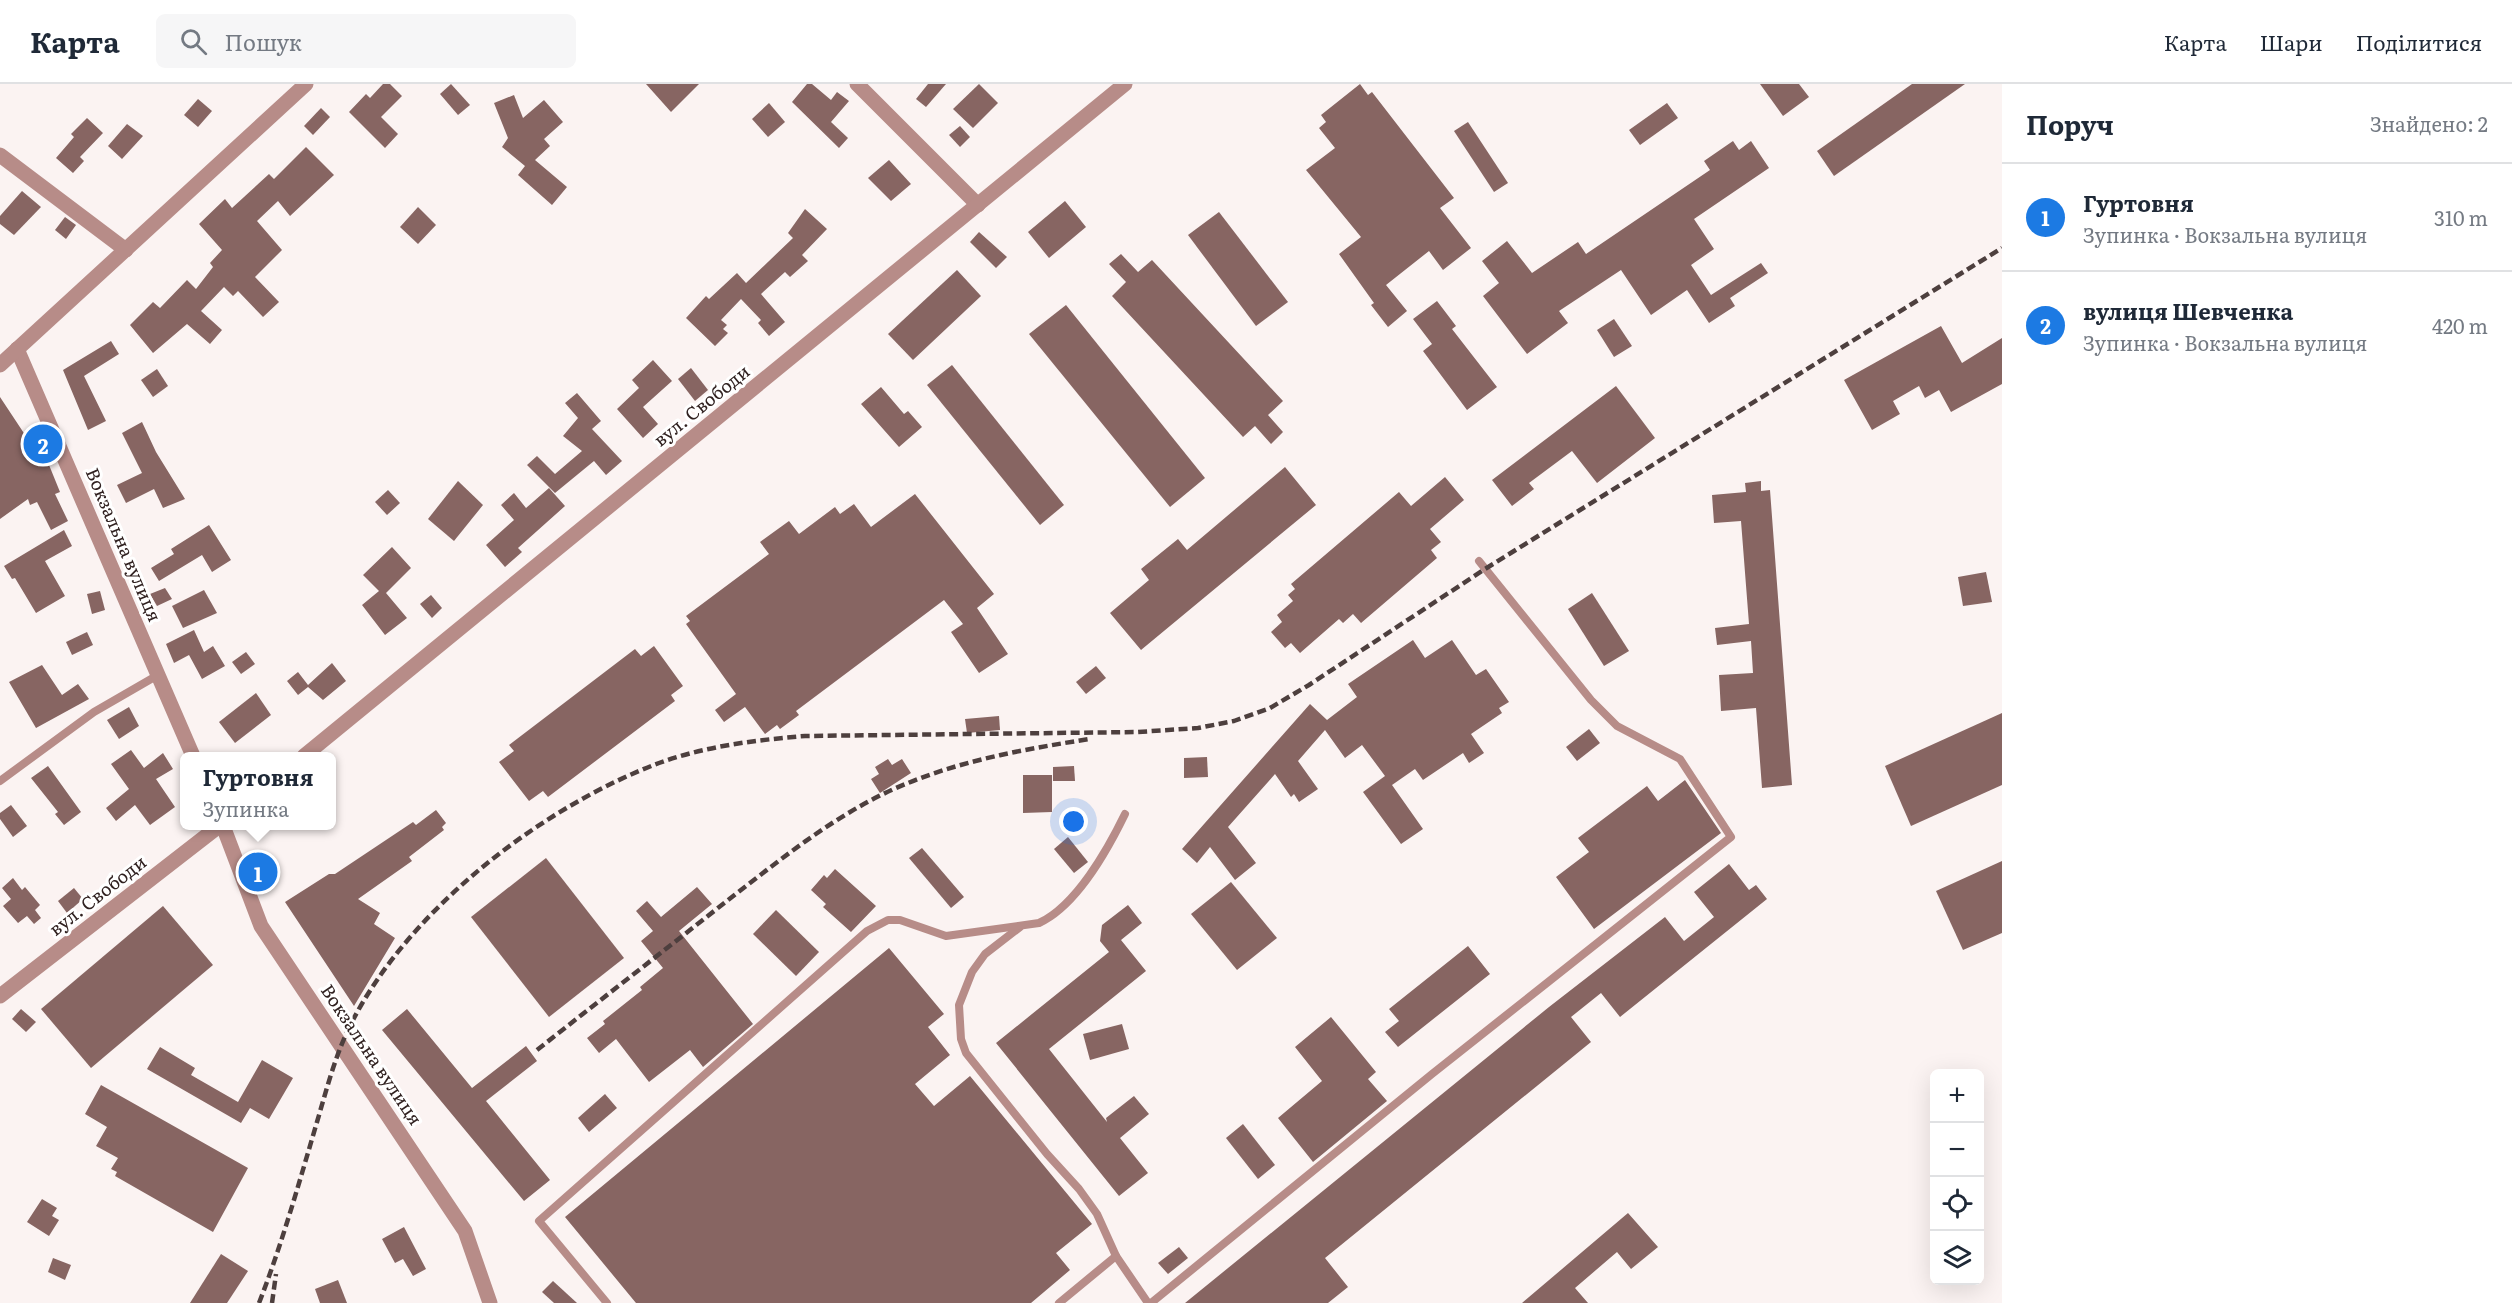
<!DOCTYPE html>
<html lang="uk">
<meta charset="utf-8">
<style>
body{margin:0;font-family:Literata,serif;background:#f6f6f7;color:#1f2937}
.controls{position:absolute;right:18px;bottom:18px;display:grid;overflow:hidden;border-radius:9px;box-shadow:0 6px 24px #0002}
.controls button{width:54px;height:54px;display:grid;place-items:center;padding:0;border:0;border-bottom:2px solid #e0e1e3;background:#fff;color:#1f2937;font:30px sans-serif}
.you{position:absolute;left:1074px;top:738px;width:21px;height:21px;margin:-15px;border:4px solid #fff;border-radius:50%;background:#1a73e8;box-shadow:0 0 0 9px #1a73e833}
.badge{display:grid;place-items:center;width:39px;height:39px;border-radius:50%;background:#1c7ae3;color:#fff;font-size:20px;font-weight:700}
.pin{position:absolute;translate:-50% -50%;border:3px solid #fff;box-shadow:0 2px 6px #0006}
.popup{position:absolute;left:180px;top:668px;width:156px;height:78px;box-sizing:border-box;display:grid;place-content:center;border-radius:9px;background:#fff;filter:drop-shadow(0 2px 4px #0005);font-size:20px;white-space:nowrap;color:#747a83}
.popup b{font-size:22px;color:#1f2937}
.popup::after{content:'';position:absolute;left:50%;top:100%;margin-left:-12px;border:12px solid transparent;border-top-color:#fff}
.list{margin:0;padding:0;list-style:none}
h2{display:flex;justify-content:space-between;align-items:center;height:78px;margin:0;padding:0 24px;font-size:26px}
h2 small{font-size:20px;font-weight:400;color:#747a83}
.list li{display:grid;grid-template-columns:39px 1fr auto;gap:18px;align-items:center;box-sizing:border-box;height:108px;padding:0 24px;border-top:2px solid #e0e1e3}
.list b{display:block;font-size:22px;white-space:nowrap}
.list p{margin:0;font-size:20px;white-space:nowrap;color:#747a83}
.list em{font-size:20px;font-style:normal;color:#747a83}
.icon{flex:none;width:33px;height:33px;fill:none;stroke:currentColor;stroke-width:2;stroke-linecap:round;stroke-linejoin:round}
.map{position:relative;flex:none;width:2002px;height:1219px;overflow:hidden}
header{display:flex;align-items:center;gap:36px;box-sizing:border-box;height:84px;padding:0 30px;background:#fff;border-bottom:2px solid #e0e1e3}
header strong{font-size:28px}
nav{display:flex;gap:33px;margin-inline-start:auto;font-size:21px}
.search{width:420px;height:54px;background:#f6f6f7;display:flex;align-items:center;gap:15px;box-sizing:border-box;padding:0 21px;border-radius:9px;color:#747a83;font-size:22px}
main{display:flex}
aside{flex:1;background:#fff}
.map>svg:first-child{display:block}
</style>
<header>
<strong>Карта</strong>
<div class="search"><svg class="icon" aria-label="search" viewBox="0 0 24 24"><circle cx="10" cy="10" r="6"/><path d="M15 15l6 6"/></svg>Пошук</div>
<nav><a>Карта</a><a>Шари</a><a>Поділитися</a></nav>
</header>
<main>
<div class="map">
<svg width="2002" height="1219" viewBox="0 0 2002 1219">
<rect width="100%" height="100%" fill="#fbf3f2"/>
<g fill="#876562">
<polygon points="383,0 390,0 402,12 381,33 398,50 385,64 349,28 366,10 370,14"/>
<polygon points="451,0 470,21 458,31 440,10"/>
<polygon points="646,0 699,0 671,28"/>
<polygon points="807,0 812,0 831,16 837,8 849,17 831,38 848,54 839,64 792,18"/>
<polygon points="928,0 946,0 926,23 916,15"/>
<polygon points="979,0 998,19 973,44 953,25"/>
<polygon points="1360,0 1368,11 1372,8 1454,114 1440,124 1471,164 1443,186 1429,167 1386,201 1407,227 1388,243 1371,221 1374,219 1339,170 1361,153 1306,86 1335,64 1319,44 1326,38 1321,31"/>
<polygon points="1760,0 1799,0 1809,13 1783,32"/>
<polygon points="1912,0 1965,0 1834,92 1817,67"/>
<polygon points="514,11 523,34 544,16 563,38 544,55 550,62 535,76 567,103 552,121 518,91 525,82 502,63 508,54 494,19"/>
<polygon points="198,15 212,27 198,43 184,31"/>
<polygon points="769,19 785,38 768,53 752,35"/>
<polygon points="1667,19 1678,34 1640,61 1629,46"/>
<polygon points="321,24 330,33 313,51 304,42"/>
<polygon points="87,34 103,49 80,73 84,77 73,89 56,74 74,53 71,50"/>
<polygon points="1468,38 1508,99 1494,108 1454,47"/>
<polygon points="127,40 143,52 122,75 108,62"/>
<polygon points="960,42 970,53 960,63 949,51"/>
<polygon points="1733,57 1739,66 1751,57 1769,84 1694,135 1714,165 1691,181 1711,211 1761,179 1768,189 1730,214 1735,222 1709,239 1687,206 1651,231 1621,186 1559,227 1568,239 1527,270 1483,212 1499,199 1482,177 1507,157 1532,189 1578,158 1586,170 1710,86 1704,77"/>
<polygon points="306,63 334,91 290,132 278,117 257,137 282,166 255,193 279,218 263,233 238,207 233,212 224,203 201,227 222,246 210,260 187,240 153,269 130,241 153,218 160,224 187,196 196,205 213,183 210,179 222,166 199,140 225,115 232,124 269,90 274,95"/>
<polygon points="889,76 911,100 891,117 868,94"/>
<polygon points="22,107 41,123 14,151 0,140 0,132"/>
<polygon points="1065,117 1086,143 1049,174 1028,148"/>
<polygon points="418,123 436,141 418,160 400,143"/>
<polygon points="805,125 827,145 802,171 808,177 790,193 785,188 761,210 785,238 769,252 758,239 761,236 741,215 721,236 727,241 723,245 728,249 715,262 686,234 706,212 709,215 737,189 746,199 793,154 788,149"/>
<polygon points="1219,128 1288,218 1256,242 1188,151"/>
<polygon points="65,133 76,141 66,155 55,146"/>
<polygon points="979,148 1007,173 996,184 970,158"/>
<polygon points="1121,170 1138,188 1152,176 1283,317 1268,331 1283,348 1271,360 1255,342 1243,353 1112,212 1126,198 1109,180"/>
<polygon points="957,186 981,212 913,276 888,250"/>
<polygon points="1437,217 1456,242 1452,245 1497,303 1467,326 1423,267 1432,260 1413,235"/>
<polygon points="1066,221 1205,394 1170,423 1029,250"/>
<polygon points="1614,235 1632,262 1614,273 1597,246"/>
<polygon points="1941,242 1962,279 2002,254 2002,300 1951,328 1939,306 1925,314 1919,302 1893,317 1900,330 1872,346 1844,296"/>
<polygon points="111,257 119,270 84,292 106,337 88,346 63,286"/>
<polygon points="653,276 672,297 643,323 658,340 643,354 617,325 639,304 632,296"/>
<polygon points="952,281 1064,421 1040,441 927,301"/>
<polygon points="691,284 708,306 695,317 678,295"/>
<polygon points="157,285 168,302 153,313 141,296"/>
<polygon points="1616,302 1655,354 1597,399 1572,367 1529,399 1534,405 1512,422 1492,396"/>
<polygon points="881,303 904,330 908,327 922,343 899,363 861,320"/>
<polygon points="577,309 601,337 592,345 622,377 606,391 594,377 555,409 527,381 537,372 555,390 582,367 563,352 578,334 565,319"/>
<polygon points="0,313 43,378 47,376 60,408 55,410 68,437 51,446 37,418 30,421 28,415 0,435"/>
<polygon points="142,338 156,368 185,415 163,424 154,405 126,419 117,401 142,389 122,349"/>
<polygon points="1285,383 1316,421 1141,566 1110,529 1149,496 1141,485 1178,455 1187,466"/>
<polygon points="1445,393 1464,416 1430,445 1441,458 1431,466 1437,474 1361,539 1353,530 1343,539 1339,535 1300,569 1291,559 1285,564 1271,548 1282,538 1277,531 1293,517 1288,511 1295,505 1291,500 1399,408 1411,422"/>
<polygon points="458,397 483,421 454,457 428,435"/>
<polygon points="1761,397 1761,407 1770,406 1792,701 1762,704 1756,624 1721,627 1719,591 1753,589 1751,557 1717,561 1715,544 1749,540 1741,437 1714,439 1712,411 1746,408 1745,399"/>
<polygon points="549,404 565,422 518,464 522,468 505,483 486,461 514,436 501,421 514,409 526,424"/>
<polygon points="388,406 400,419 387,431 375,418"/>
<polygon points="915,410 994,510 977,524 1008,570 979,589 951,548 963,540 944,516 796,627 799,631 780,645 777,641 765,650 745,623 724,638 715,626 736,610 686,540 690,537 686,532 769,470 760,458 789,437 799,450 835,423 840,430 854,420 871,443"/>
<polygon points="209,441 231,476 212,488 202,471 159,497 151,484 174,470 171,465"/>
<polygon points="64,446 72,462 45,477 65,512 36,529 15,494 12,495 4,482"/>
<polygon points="392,463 411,484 386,509 407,534 385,551 362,521 379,507 363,491"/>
<polygon points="1986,488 1992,518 1963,522 1958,493"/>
<polygon points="165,504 172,515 157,522 150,510"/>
<polygon points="204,506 217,529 183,544 172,522"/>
<polygon points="100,507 105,526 92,530 87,510"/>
<polygon points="1592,509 1629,567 1604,582 1568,525"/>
<polygon points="431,511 442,524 432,534 420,520"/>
<polygon points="194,546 204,568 213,562 225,582 202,595 189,571 174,579 166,560"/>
<polygon points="87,548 93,561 72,571 66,558"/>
<polygon points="1413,556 1425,574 1452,556 1476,591 1486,585 1509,618 1499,624 1502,629 1471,650 1484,669 1469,679 1463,669 1423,696 1415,685 1392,701 1423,745 1401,760 1363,708 1385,692 1362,661 1345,674 1325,646 1298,677 1318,705 1299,718 1294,710 1291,713 1275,690 1228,743 1256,779 1235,796 1210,763 1197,779 1182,765 1310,620 1327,636 1357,613 1348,600"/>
<polygon points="654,562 683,602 671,611 675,617 548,713 543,707 529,717 499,678 514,667 509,661 635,565 641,572"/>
<polygon points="246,568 255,580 241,590 232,578"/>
<polygon points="332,579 346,597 323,616 308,603 298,611 287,597 298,588 308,601"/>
<polygon points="42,581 62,611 78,600 89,615 36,644 9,598"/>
<polygon points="1096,582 1106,594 1086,610 1076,598"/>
<polygon points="256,609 271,631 235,659 219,638"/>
<polygon points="129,623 139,642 119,655 107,636"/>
<polygon points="2002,629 2002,701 1911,742 1885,682"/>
<polygon points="999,632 1000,646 967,649 965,635"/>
<polygon points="1589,645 1600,659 1577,677 1566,663"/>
<polygon points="131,666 144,684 163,669 173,685 156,695 175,723 150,741 135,721 116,737 106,724 129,705 111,680"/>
<polygon points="1207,673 1208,693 1184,694 1184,674"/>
<polygon points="888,675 892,681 902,675 911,689 880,709 871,695 879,690 875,683"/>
<polygon points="48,682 81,728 64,741 55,730 58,728 31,694"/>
<polygon points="1074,682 1075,697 1053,697 1053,683"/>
<polygon points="1023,691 1052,691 1052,728 1023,729"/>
<polygon points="1685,696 1721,749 1594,845 1556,793 1589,768 1578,754 1647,702 1658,717"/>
<polygon points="11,721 27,742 13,753 0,735 0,729"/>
<polygon points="436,726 446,739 442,743 444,746 409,773 412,777 358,815 380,829 374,840 395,854 354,922 285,818 329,790 335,790 413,738 416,741"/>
<polygon points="1068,753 1088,778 1074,789 1054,765"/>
<polygon points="922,764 964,813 951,824 909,774"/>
<polygon points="546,774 624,874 549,933 471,833"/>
<polygon points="2002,777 2002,849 1963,866 1936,807"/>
<polygon points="1729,780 1749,806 1756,801 1767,815 1620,933 1601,909 1571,933 1591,958 1325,1174 1348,1203 1328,1219 1185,1219 1549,923 1665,833 1684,857 1714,833 1694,808"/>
<polygon points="835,785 876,822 851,848 823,823 826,820 811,806 824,791 827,794"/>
<polygon points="13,794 22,806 25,803 40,821 35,826 41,834 34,840 27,832 18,839 3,822 11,815 2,804"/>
<polygon points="1231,798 1277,854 1237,886 1191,830"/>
<polygon points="697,803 712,820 679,847 753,940 703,983 690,966 649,998 616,955 599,969 587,954 605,940 603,937 642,906 640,903 663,884 641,857 653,847 636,827 647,817 661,833"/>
<polygon points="74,804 83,815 67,829 58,817"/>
<polygon points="1128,821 1142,839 1121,856 1146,887 1049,965 1107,1038 1106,1034 1134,1012 1149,1030 1120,1054 1148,1089 1119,1112 996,959 1109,868 1100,857 1102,841"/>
<polygon points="163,822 213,881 91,984 41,925"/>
<polygon points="776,826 819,868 796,892 753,850"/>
<polygon points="1468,862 1490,890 1398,963 1385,948 1399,937 1389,925"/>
<polygon points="889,864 944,930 928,943 950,971 915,1000 934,1022 970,992 1092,1140 1056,1169 1070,1186 1031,1219 636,1219 565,1133"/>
<polygon points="21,925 36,938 26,948 12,935"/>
<polygon points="407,925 472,1004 526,962 537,977 486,1017 550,1096 524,1117 382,946"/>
<polygon points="1331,933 1376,988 1368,995 1387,1017 1313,1078 1278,1034 1322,997 1295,963"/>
<polygon points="1122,940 1129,965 1090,976 1083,950"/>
<polygon points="160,963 195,984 191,991 238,1018 262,976 293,994 269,1035 250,1024 241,1039 147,985"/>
<polygon points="101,1001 248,1084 213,1148 115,1092 117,1088 111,1085 118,1074 96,1062 107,1043 85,1030"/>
<polygon points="605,1010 617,1024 589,1048 578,1034"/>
<polygon points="1243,1040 1275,1081 1258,1095 1226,1054"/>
<polygon points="42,1115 57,1124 52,1132 59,1136 49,1152 27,1138"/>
<polygon points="1628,1129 1658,1163 1631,1185 1617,1168 1575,1204 1588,1219 1522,1219"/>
<polygon points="404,1143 426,1185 413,1192 403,1175 395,1179 382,1155"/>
<polygon points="1179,1163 1188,1174 1168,1190 1158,1179"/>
<polygon points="221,1170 248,1187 227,1219 190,1219"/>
<polygon points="53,1174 71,1181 65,1196 48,1188"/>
<polygon points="338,1196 347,1219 320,1219 315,1205"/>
<polygon points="553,1197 577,1219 554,1219 542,1208"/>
</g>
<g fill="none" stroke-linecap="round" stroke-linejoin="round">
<g stroke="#b78c88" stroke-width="8">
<polyline points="0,697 94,628 158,591"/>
<polyline points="1020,843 985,870 972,888 959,921 961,955 966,969 1047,1070 1079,1105 1097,1130 1116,1172 1059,1219"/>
<polyline points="1116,1172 1148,1219"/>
<path d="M607 1219 539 1137 867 847 888 836H900L946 852 1039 839C1076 822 1108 765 1125 730"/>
<polyline points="1151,1219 1432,990 1731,753 1680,675 1617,642 1591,616 1479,477"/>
</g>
<g stroke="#b78c88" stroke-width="15">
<polyline points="857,0 978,121"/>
<polyline points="0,71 126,166"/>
<polyline points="17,265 193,672"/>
<polyline points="304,672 1125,0"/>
<polyline points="223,742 261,842 465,1147 490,1219"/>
<polyline points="0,912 219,742"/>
</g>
<polyline stroke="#b78c88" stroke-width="15" points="0,281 306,0"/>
<g stroke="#4d3f3e" stroke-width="4.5" stroke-dasharray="9 4.5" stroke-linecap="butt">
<path d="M537 966C599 917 661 869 723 820 780 776 840 726 908 699 967 675 1027 665 1089 655"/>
<path d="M259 1219C282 1160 299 1099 317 1038 327 1004 336 968 353 936 411 824 542 723 659 679 706 662 756 656 805 652L1138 648 1198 644 1234 637 1270 624 1309 601 1485 485 2002 164"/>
<polyline points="272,1219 276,1190"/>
</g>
</g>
<g text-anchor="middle" stroke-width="6" stroke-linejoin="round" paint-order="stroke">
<g font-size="18" fill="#302120" stroke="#fff">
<text transform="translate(702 322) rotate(-39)" y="6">вул. Свободи</text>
<text transform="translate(123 461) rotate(67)" y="6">Вокзальна вулиця</text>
<text transform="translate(98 812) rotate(-38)" y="6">вул. Свободи</text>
<text transform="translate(371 971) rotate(56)" y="6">Вокзальна вулиця</text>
</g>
</g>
</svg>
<div class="controls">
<button>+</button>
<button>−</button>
<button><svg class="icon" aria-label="locate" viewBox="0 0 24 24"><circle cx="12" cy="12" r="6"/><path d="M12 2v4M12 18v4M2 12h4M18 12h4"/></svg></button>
<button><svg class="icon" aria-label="layers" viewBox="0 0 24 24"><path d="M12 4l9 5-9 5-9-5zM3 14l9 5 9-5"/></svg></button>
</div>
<div class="you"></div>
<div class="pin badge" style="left:258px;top:788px">1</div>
<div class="popup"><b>Гуртовня</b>Зупинка</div>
<div class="pin badge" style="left:43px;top:360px">2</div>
</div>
<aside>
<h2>Поруч<small>Знайдено: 2</small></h2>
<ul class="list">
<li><span class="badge">1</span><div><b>Гуртовня</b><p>Зупинка · Вокзальна вулиця</p></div><em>310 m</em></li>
<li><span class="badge">2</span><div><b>вулиця Шевченка</b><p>Зупинка · Вокзальна вулиця</p></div><em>420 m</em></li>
</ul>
</aside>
</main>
